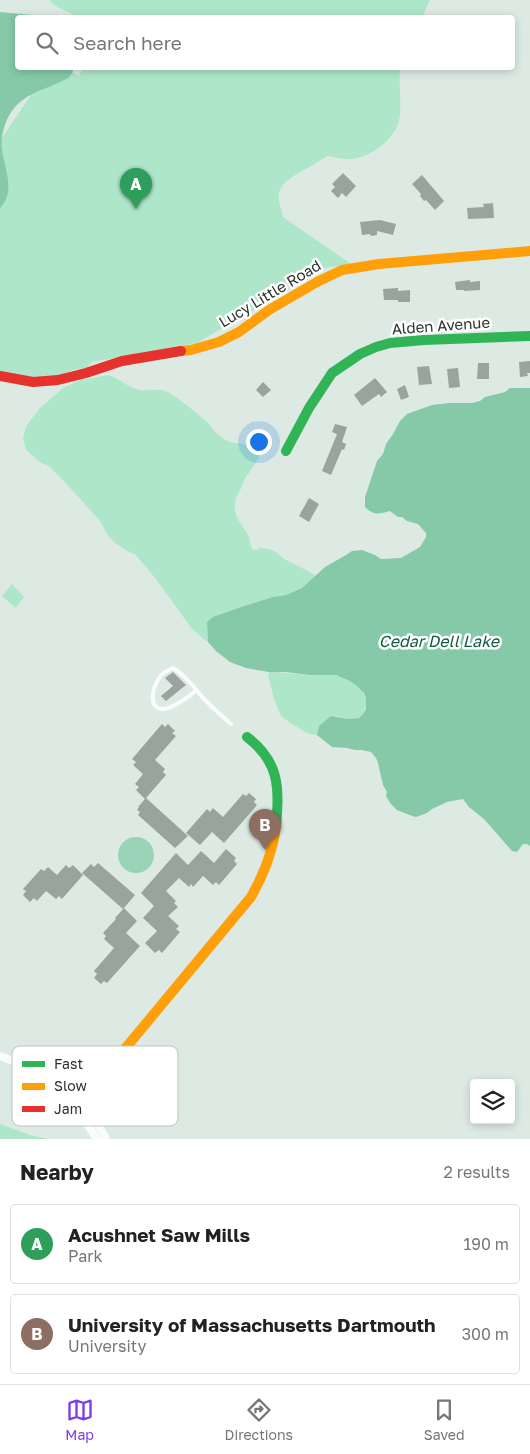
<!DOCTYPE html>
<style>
body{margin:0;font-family:"Golos Text",sans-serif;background:#f2f2f2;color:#222}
.controls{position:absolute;right:15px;bottom:15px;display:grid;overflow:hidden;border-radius:5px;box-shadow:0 2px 8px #0003}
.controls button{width:45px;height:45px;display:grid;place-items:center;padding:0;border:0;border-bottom:1px solid #e0e0e0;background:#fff;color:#222;font:25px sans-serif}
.you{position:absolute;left:258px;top:441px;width:18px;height:18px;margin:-12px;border:4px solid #fff;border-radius:50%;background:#1a73e8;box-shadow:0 0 0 8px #1a73e833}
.badge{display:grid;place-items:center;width:32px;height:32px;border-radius:50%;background:#7c3aed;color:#fff;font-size:16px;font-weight:700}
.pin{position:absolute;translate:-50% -41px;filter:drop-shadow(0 1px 2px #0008)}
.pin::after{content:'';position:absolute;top:26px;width:18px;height:15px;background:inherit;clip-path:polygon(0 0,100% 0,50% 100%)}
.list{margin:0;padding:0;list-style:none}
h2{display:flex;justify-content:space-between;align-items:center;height:65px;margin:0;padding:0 20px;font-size:21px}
h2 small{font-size:16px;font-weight:400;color:#767676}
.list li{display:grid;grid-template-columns:32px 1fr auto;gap:15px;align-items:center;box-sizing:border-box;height:80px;margin:0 10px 10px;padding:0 10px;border:1px solid #e0e0e0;border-radius:5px}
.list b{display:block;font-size:19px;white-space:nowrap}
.list p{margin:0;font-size:16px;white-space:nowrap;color:#767676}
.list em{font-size:16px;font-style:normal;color:#767676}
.icon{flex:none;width:28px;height:28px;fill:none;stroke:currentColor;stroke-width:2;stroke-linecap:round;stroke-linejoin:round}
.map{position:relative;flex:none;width:530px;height:1139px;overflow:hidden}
.search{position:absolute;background:#fff;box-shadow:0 2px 8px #0003;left:15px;right:15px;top:15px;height:55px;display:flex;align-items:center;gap:12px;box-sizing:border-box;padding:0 18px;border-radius:5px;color:#767676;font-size:19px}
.sheet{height:245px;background:#fff}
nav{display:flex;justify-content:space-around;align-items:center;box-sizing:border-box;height:70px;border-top:1px solid #e0e0e0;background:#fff;font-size:14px;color:#767676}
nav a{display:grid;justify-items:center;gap:2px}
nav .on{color:#7c3aed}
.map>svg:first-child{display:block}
</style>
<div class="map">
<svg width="530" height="1139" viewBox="0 0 530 1139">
<rect width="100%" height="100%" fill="#ddeae3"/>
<g fill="#aee6ca">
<polygon points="49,0 430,0 422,17 81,18 57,7"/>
<path d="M49 68H66L79 76 83 68H400C399 83 401 99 400 115 398 137 373 157 351 159 342 160 336 157 328 156 323 158 319 161 315 164 304 170 289 177 282 186 281 187 279 192 279 193 277 201 282 209 283 217L351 264 325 268 197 343 92 362 86 368 72 370 64 375 47 381 0 373V141Z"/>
<path d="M109 375C120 379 129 388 140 390 149 391 159 388 167 392 177 396 199 415 207 422 212 428 217 435 224 439 235 446 250 441 259 452V458L244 480C243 487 238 492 236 498 231 516 241 522 248 535 251 540 249 545 253 550H257L260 548C278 549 275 554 288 561 298 566 307 570 316 576L302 588 286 595 273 597 244 606 207 622 208 642 205 640 192 629 156 579 135 554 129 552 114 542 107 534 100 521 64 481 49 466 41 463 26 450 23 437 27 425 40 408 63 388 80 380Z"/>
<polygon points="12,584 24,597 16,608 2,596"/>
<path d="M269 672C282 672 294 674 307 675 314 675 320 674 327 674 341 675 360 682 365 697 368 705 365 712 359 718L348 719 335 716 319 726 317 735 307 733 292 724 281 716 274 699 268 675Z"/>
<polygon points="0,1124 30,1135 49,1139 0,1139"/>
</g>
<circle fill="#9bd3b8" cx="136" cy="855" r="18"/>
<g fill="#85c9a8">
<path d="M0 12 44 16 54 15 61 17 18 18V68H74L72 73 68 78C53 87 34 90 20 102 7 113 0 133 2 150 5 170 16 192 0 208Z"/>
<path d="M510 388H530V846L527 844H523L517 852 512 851 484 819 469 807 463 799 447 802 432 809 427 813 416 817 412 816 397 810 390 803 386 796 387 792 383 785 378 763 376 758 371 752 362 750H355L347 748 332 747 317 735 319 726 331 716 348 719 359 718 363 714 366 709V699L364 693 357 686 350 681 336 675H309L286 672H269L246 668 230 662 216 651 208 642 207 622 213 617 244 606 273 597 286 595 302 588 325 567 346 555 352 551 362 550 375 555 381 559 401 558 420 547 426 537V533L418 524 407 521 402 517H398L390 511C379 514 374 516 365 507V497L377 461 383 454 386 444 393 434 400 421 407 414 432 405 449 403H472L480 401 485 397 505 392Z"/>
</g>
<g fill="#9aa49f">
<polygon points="343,173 356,186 346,197 342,193 338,198 331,191 335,187 332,184"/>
<polygon points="422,175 444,201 435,210 426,200 424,201 420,196 421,194 412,184"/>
<polygon points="493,203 494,218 468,219 467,208 484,207 483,204"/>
<polygon points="380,220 396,224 393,235 377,231 377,235 371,236 370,234 362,235 360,222"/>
<polygon points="470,280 470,282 480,281 480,290 464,291 464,290 456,290 455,282"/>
<polygon points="398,288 398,291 410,290 410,302 398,302 398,300 384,300 383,289"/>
<polygon points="530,361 530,373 527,373 528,376 520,377 519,362"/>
<polygon points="478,363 489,363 489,379 477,379"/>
<polygon points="429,366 432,384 419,385 417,367"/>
<polygon points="458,368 460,387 449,388 447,369"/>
<polygon points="375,378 387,392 381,397 379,394 362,406 354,395"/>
<polygon points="263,382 271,390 263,397 256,390"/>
<polygon points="405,385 409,397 401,400 397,389"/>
<polygon points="335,424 347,427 342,442 346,444 344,450 342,449 331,475 322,471 337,434 332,432"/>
<polygon points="309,498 319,504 309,522 299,516"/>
<polygon points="173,672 186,685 166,701 161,696 173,686 165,678"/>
<polygon points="162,724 165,727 168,724 175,731 172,733 176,736 155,760 165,769 163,772 166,775 146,798 188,836 175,848 138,815 140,812 137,810 139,807 138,807 145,799 136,790 139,787 135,784 143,774 133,765 136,762 132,759"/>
<polygon points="249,793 256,799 254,802 257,805 224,843 212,832 200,845 186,833 207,809 210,812 213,808 223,817 243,794 246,796"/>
<polygon points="226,849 236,858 234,861 237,864 219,885 216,882 213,885 203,876 193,887 191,884 189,887 179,878 166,891 176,901 174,903 178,907 168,916 179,926 176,929 180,932 162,953 159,950 155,953 145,943 157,931 143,918 154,906 141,893 176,853 188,865 201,851 214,863"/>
<polygon points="98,863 135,895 123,909 82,873 91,864 94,867"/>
<polygon points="66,865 69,868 73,865 83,875 62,899 59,896 56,899 46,891 37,901 34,898 30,902 23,895 26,891 23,889 41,869 44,871 48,867 57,875"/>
<polygon points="124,908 137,921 126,933 140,946 107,983 104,981 101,984 94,978 97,974 94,971 114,948 104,939 106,936 103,933 116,919 115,918"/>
</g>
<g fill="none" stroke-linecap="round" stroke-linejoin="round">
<path stroke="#fafcfb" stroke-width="4" d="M197 690C189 696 172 710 162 709 148 708 153 688 158 680 161 674 168 670 173 668 186 675 195 689 204 699 213 708 222 716 231 724"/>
<g stroke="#fafcfb" stroke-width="8">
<polyline points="0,1056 16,1062 43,1077 76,1104 80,1113 97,1139"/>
<path d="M86 1101C91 1115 100 1126 106 1139"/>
</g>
<g stroke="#30b455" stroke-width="10">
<polyline points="286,451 309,408 332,373 360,354 376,347 390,343 424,340 530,336"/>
<path d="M247 737C279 761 280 788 276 826"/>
</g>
<g stroke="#ff9f0a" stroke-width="10">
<polyline points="181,351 191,350 219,342 239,332 269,310 317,282 342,270 379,264 530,251"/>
<path d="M76 1104H82L86 1101 104 1074 251 897C264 874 273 852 276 826"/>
</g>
<polyline stroke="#e5322d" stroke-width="10" points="0,376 33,382 58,380 86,373 122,361 181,351"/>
</g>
<g text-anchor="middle" stroke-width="5" stroke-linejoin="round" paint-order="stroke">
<g font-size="15" fill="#29322d" stroke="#fff">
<text transform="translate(270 294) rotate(-31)" y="5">Lucy Little Road</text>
<text transform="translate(441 326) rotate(-4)" y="5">Alden Avenue</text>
</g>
<g font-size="16" font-style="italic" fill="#145b3e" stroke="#fff">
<text x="439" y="647">Cedar Dell Lake</text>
</g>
</g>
<rect x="12" y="1046" width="166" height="80" rx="8" fill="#fff" stroke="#bfc2c0" stroke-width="1"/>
<rect x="22" y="1061" width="23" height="6" fill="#30b455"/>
<rect x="22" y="1083" width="23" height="7" fill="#ff9f0a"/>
<rect x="22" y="1106" width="23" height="6" fill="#e5322d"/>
<g font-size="14" fill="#29322d">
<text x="54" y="1069">Fast</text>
<text x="54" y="1091">Slow</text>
<text x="54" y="1114">Jam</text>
</g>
</svg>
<div class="controls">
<button><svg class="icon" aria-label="layers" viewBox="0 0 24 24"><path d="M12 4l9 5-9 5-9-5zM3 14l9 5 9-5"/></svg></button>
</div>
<div class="you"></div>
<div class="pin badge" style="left:136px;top:209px;background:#2e9e5b">A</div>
<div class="pin badge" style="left:265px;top:850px;background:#8d6e63">B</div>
<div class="search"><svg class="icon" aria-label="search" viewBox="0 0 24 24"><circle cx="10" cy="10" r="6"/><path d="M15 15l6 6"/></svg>Search here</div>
</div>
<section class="sheet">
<h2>Nearby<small>2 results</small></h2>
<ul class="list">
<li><span class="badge" style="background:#2e9e5b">A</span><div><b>Acushnet Saw Mills</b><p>Park</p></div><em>190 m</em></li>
<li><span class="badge" style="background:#8d6e63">B</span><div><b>University of Massachusetts Dartmouth</b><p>University</p></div><em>300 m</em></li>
</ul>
</section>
<nav>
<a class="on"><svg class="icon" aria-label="map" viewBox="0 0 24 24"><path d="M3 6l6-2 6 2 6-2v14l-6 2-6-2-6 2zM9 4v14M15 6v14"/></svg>Map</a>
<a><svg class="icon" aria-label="directions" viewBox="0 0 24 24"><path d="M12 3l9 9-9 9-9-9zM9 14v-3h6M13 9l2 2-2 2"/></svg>Directions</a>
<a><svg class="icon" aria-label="saved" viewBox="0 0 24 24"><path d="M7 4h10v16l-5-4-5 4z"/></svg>Saved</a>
</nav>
